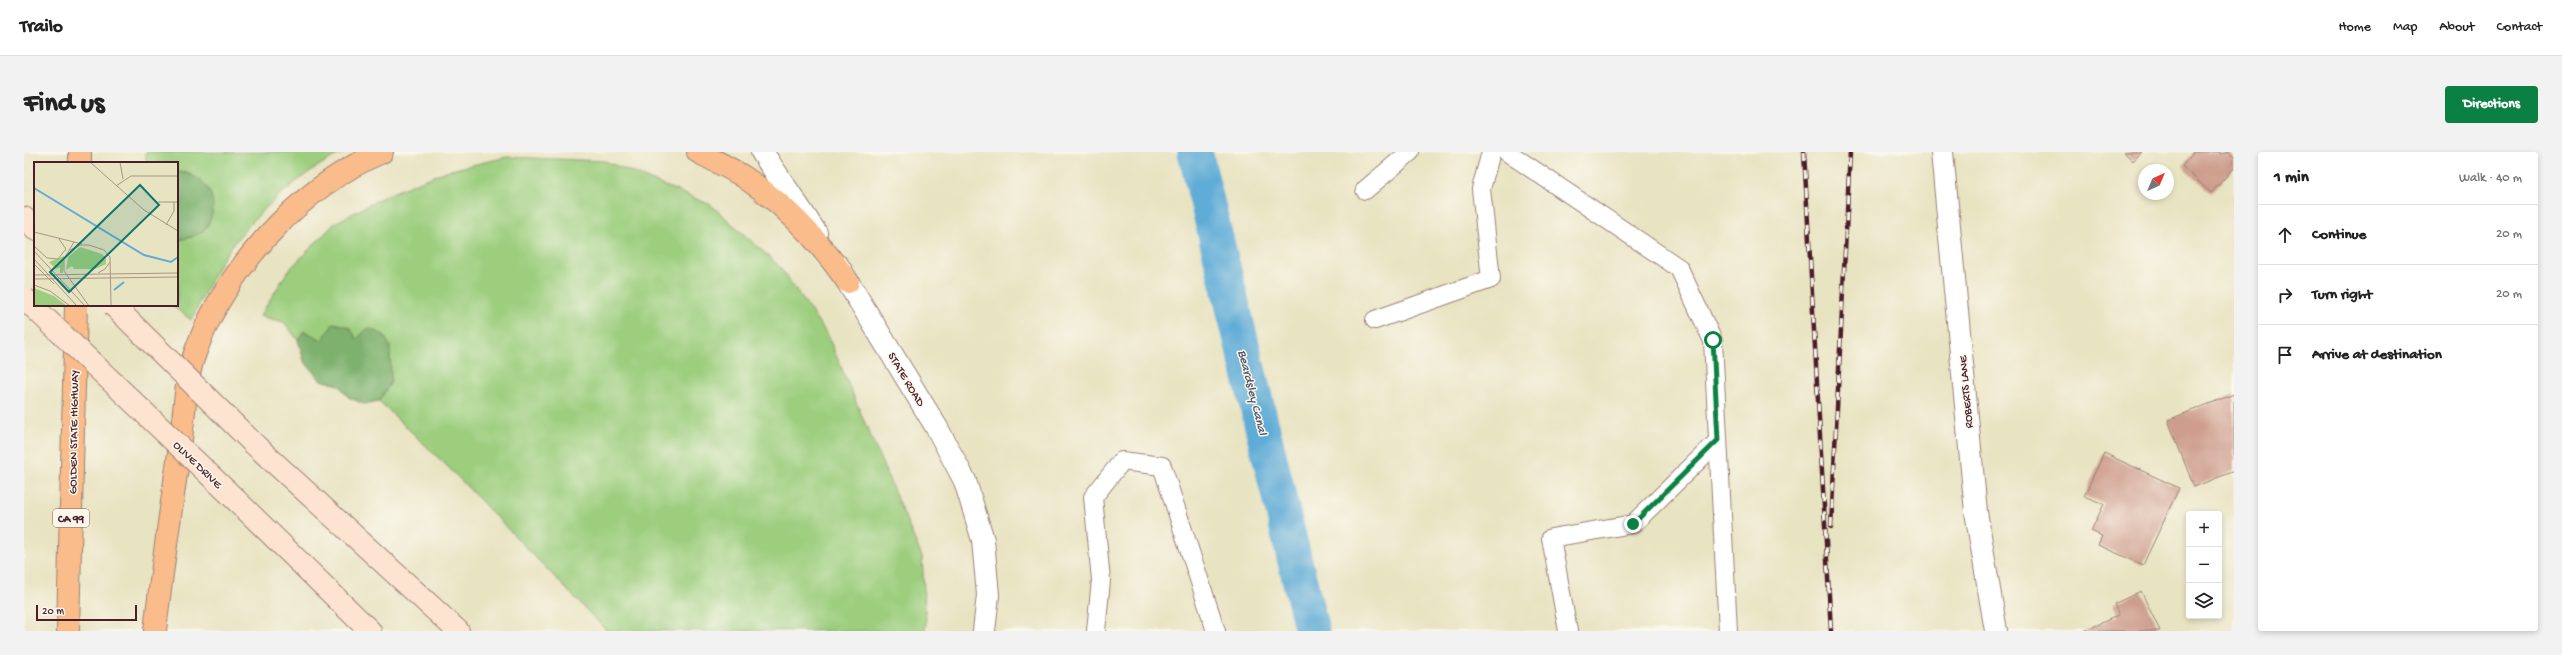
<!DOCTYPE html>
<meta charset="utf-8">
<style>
body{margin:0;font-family:"Gochi Hand",sans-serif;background:#f2f2f2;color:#222}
.controls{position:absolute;right:12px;bottom:12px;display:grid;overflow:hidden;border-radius:4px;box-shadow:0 2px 6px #0003}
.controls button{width:36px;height:36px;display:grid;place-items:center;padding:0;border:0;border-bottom:1px solid #e0e0e0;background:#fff;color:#222;font:20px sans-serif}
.compass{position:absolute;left:2114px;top:12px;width:36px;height:36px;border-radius:50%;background:#fff;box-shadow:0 2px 6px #0003;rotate:44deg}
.scale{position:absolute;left:12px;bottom:10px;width:101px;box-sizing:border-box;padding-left:4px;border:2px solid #4a1f2b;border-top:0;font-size:11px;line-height:14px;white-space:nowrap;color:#4a1f2b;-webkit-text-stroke:3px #fbf7ec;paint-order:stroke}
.stop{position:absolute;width:12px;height:12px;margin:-9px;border:3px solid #0b8043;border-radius:50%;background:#fff}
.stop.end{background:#0b8043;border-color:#fff;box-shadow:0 1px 4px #0008}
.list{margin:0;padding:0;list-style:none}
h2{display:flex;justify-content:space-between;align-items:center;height:52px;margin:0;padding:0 16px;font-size:17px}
h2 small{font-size:13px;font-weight:400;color:#767676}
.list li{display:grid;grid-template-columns:26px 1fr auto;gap:12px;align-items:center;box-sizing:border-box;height:60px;padding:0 16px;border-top:1px solid #e0e0e0}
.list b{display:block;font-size:15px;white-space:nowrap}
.list em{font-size:13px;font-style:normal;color:#767676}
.icon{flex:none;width:22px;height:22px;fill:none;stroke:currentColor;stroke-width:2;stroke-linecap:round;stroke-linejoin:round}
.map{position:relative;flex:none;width:2210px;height:479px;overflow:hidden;border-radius:4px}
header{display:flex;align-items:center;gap:24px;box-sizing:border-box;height:56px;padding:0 20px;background:#fff;border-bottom:1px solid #e0e0e0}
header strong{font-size:19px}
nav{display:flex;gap:22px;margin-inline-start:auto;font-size:14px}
.intro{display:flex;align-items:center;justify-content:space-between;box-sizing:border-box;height:96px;padding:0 24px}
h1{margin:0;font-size:28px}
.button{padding:10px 18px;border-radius:4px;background:#0b8043;color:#fff;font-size:14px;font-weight:700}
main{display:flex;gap:24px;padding:0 24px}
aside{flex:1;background:#fff;border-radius:4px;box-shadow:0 2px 6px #0003}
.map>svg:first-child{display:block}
</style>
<header>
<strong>Trailo</strong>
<nav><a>Home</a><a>Map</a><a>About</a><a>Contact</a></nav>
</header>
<div class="intro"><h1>Find us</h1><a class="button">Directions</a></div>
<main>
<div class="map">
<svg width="2210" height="479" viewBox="0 0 2210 479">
<rect width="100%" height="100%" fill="#fbf7ec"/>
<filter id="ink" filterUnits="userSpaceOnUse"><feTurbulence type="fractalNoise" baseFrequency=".025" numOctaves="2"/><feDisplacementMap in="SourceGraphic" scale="8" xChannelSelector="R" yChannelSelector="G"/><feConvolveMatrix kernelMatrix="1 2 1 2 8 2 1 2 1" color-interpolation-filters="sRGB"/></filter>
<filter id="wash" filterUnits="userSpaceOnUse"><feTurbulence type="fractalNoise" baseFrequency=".012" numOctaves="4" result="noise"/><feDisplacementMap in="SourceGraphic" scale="16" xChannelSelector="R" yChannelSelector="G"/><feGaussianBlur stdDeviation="0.9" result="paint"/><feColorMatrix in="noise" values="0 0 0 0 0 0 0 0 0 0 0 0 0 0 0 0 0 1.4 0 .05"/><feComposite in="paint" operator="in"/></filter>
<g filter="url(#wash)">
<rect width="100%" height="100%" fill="#e8e3c1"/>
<g fill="#9cce7e" stroke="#737654">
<path d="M122 0H321C280 16 224 68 200 105 188 125 178 147 167 168L148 153H153V88L168 85 166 21 153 20V11H122Z"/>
<polygon points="483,5 581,9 687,53 755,114 803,182 898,405 902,473 900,479 583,479 424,315 355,249 367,230 333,187 298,188 280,179 274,188 260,170 236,164 264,119 311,71 363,43 422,19"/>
</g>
<g fill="#7db16d" stroke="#64684c">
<path d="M153 20C183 22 199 50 182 76 176 84 162 86 153 88Z"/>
<polygon points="310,171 325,175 333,187 344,176 360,183 366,195 367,230 355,249 340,252 324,245 315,233 296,228 280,209 274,188 280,179 298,188"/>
</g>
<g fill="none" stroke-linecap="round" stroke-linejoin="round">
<polyline stroke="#5eacd7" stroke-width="35" points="1171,0 1288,479"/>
</g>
<g id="blocks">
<g fill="#ce9d8d">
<polygon points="2100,0 2118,0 2109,9"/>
<polygon points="2170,0 2195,0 2198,2 2204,0 2210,5 2210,16 2187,41 2158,14"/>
<polygon points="2210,242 2210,319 2170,335 2144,268"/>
<polygon points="2080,301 2155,336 2119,413 2074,393 2078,384 2067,379 2080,352 2060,344"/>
<polygon points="2117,439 2136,479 2060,479 2095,463 2090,452"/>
</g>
</g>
</g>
<g filter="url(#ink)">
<use href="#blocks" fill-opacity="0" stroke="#998176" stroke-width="1"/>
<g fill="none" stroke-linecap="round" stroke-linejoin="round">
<defs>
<g id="service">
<polyline points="1483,0 1655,116 1689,189 1704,479"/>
<polyline points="1341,38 1386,0"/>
<polyline points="1351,168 1467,127 1457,37 1467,0"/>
<polyline points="1072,479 1077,428 1069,345 1098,309 1138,314 1192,479"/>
<polyline points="1544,479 1527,386 1609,372 1694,289"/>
</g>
<g id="tertiary">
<polyline points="738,0 792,81"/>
<polyline points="1918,0 1952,360 1972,479"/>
<polyline points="814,114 913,276 941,329 959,388 964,443 960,479"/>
</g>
<g id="secondary">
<polyline points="0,66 11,77"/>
<polyline points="230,292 434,479"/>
<polyline points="213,349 346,479"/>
</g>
<g id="motorway">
<path d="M674 0C689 8 706 16 720 25 762 53 795 89 824 130"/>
<polyline points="56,11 56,0"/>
<polyline points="44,479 52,153"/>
<path d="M131 479C138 415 148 351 157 287 160 264 162 224 170 204 199 120 275 35 358 0"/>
</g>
</defs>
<use href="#service" stroke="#998176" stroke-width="20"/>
<use href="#tertiary" stroke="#998176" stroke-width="24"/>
<use href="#secondary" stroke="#998176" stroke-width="24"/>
<use href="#motorway" stroke="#998176" stroke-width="24"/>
<use href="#service" stroke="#fff" stroke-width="18"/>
<use href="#tertiary" stroke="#fff" stroke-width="22"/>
<use href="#secondary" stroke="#fde4d0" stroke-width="22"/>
<use href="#motorway" stroke="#f9bc8a" stroke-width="22"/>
<defs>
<g id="rail">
<polyline points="1780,0 1807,479"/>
<polyline points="1807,375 1826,0"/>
</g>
</defs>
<use href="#rail" stroke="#4a1f2b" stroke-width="4.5"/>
<use href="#rail" stroke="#fbf7ec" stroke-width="3" stroke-dasharray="9" stroke-linecap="butt"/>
<defs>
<g id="secondary-bridge">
<polyline points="0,146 213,349"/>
<polyline points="89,153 230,292"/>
</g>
</defs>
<use href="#secondary-bridge" stroke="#998176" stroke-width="24" stroke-linecap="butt"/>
<use href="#secondary-bridge" stroke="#fde4d0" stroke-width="22"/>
</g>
</g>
<g fill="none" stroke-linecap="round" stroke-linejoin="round" filter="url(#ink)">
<polyline stroke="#0b8043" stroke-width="5" points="1609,372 1694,288 1689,188"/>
</g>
<g text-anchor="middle" stroke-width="3" stroke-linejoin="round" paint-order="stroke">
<rect fill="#fbf7ec" stroke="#7f6065" stroke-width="1" x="29" y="357" width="36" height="18" rx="3"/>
<g font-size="11" font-weight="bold" fill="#4a1f2b">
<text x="47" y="370">CA 99</text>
</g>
<g font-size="12" fill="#4a1f2b" stroke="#fbf7ec">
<text transform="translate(883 227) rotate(59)" y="4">STATE ROAD</text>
<text transform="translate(1941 240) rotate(-95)" y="4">ROBERTS LANE</text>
<text transform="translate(49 280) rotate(-89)" y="4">GOLDEN STATE HIGHWAY</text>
<text transform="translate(174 312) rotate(44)" y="4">OLIVE DRIVE</text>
</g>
<g font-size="13" font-style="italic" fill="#525770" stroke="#fbf7ec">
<text transform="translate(1230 240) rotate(76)" y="5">Beardsley Canal</text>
</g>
</g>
<g transform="translate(10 10)">
<rect width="144" height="144" fill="#e8e3c1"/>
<path d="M46 85 68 92 72 97V102L61 107H40L38 104 32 108 34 95ZM30 94 29 111H26V105L22 107 15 100ZM0 126 20 134 33 144H0Z" fill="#9cce7e"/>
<path fill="none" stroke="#5eacd7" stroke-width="2" d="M0 26 110 93 137 100 144 95M80 128 90 120"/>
<path fill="none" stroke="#a99585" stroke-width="1" d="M56 0 110 48 144 69M86 0 89 17M82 24 97 14H144M124 40H144M132 63 140 49V40M0 70 48 82M40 80 30 97V109L55 144M55 83 70 88 76 95 77 144M0 84 13 96 24 97 32 87 25 77M36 88 46 83H55M0 89 51 144M0 97 43 144M0 102 20 122M64 111 71 107 76 100M0 113 144 111M0 117 144 115M0 123 16 129 36 144"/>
<path fill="#0f766e" fill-opacity="0.15" stroke="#0f766e" stroke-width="2" d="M106 23 125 43 35 130 16 110Z"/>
<rect width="144" height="144" fill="none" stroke="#4a1f2b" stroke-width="2"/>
</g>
</svg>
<div class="controls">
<button>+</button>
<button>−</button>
<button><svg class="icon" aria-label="layers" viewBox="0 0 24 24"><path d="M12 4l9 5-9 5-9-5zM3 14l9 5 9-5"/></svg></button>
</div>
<svg class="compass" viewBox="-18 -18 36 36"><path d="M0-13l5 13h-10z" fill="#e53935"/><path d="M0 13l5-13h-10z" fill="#767676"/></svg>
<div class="scale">20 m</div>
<div class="stop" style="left:1689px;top:188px"></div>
<div class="stop end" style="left:1609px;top:372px"></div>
</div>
<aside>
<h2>1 min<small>Walk · 40 m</small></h2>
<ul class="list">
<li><svg class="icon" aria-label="ahead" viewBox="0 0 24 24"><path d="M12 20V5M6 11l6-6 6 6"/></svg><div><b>Continue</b></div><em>20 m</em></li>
<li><svg class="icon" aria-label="right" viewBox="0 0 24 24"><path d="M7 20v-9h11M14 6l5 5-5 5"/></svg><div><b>Turn right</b></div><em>20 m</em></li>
<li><svg class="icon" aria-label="arrive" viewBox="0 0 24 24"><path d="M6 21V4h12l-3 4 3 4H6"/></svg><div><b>Arrive at destination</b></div></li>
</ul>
</aside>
</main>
